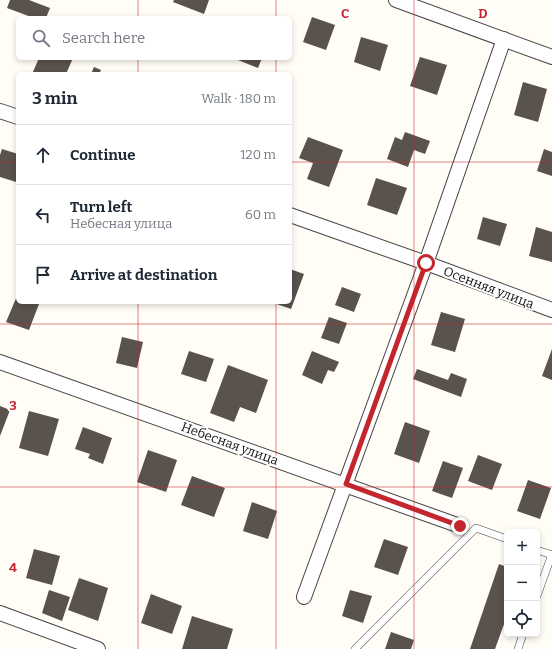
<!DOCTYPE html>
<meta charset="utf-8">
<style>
body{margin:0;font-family:Bitter,serif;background:#f6f6f7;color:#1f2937}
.controls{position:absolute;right:12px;bottom:12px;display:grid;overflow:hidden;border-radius:6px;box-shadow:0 2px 6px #0003}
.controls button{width:36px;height:36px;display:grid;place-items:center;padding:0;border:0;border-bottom:1px solid #e0e1e3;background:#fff;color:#1f2937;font:20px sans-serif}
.stop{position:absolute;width:12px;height:12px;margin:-9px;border:3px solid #c4262e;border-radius:50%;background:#fff}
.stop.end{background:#c4262e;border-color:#fff;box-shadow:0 1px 4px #0008}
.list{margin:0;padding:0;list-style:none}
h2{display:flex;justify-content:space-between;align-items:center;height:52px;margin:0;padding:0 16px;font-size:17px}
h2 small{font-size:13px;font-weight:400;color:#747a83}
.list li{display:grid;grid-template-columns:26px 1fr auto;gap:12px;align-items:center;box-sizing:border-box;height:60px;padding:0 16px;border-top:1px solid #e0e1e3}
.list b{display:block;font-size:15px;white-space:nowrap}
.list p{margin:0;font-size:13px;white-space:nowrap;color:#747a83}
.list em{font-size:13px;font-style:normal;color:#747a83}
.icon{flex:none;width:22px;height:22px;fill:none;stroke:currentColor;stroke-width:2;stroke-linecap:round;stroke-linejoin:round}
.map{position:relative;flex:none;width:552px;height:649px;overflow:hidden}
.search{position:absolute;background:#fff;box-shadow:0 2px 6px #0003;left:16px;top:16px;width:276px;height:44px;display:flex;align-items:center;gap:10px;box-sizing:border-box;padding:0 14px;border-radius:6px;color:#747a83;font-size:15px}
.panel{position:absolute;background:#fff;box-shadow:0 2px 6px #0003;left:16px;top:72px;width:276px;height:232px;border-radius:6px}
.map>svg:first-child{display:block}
</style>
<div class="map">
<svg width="552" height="649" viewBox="0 0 552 649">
<rect width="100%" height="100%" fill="#fffdf5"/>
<g fill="#5a524d">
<polygon points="10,0 29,0 50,8 46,18 34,18 7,8"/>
<polygon points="174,0 209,0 204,14 173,2"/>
<polygon points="312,17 335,25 326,50 303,42"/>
<polygon points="361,37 388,45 380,71 354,62"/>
<polygon points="420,57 447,65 437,95 410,86"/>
<polygon points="39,58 73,58 66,74 32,74"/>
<polygon points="233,58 262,58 258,68"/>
<polygon points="94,67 101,70 99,74 91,74"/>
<polygon points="523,82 547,89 538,122 514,115"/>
<polygon points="405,132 430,141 425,154 414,150 408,167 387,159 395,137 402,140"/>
<polygon points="308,137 343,150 329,187 307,179 313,163 299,158"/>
<polygon points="2,149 18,154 18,175 16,182 0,177 0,155"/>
<polygon points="544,149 552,152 552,176 537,171"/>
<polygon points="376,178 407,188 397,215 367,205"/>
<polygon points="483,217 507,224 500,246 477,239"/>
<polygon points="536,227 552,232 552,262 529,256"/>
<polygon points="290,269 304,274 291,309 271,302 290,302"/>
<polygon points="342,287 361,294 354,312 335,305"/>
<polygon points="17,296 18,296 18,302 33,302 39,304 29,330 6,322"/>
<polygon points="441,312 465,319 455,352 431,345"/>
<polygon points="329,317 347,323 339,344 321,338"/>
<polygon points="122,337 143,342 137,368 116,363"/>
<polygon points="552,349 552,380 542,376"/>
<polygon points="189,351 214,359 206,382 181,374"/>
<polygon points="312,351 339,362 334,372 328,370 322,384 302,375"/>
<polygon points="228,365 268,380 256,413 240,407 234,422 210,413"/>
<polygon points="417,369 448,380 451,373 467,379 461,397 413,379"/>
<polygon points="0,406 10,410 0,436"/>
<polygon points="29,411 59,419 48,456 19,448"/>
<polygon points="405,422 430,431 419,463 394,454"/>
<polygon points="83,427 112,438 103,464 88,458 90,454 75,449"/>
<polygon points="148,450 177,460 166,492 137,482"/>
<polygon points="478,455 502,464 492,490 468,481"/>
<polygon points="443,461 463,468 452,498 432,491"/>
<polygon points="192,476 225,488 214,517 181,505"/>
<polygon points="528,480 551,488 540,519 517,511"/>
<polygon points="252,502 277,511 268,539 243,531"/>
<polygon points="384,539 408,547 398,575 374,567"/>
<polygon points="34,549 60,556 52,585 26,578"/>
<polygon points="499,564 507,567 507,616 495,649 470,649"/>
<polygon points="79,578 108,588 98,621 68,610"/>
<polygon points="49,590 70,597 62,621 42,613"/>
<polygon points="350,590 372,596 363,623 342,616"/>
<polygon points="151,594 182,606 172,634 141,623"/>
<polygon points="192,616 233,629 227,649 182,649"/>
<polygon points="391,632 414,640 411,649 385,649"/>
</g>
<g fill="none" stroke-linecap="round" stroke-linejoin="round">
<defs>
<g id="service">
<polyline points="537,550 552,555"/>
<polyline points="537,596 552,554"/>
<polyline points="355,649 476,528 507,539"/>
<polyline points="518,649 523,634"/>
</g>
<g id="minor">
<polyline points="396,0 552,57"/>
<polyline points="0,111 18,117"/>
<polyline points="290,215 426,263 552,310"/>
<polyline points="0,362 460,526"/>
<polyline points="304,597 426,263 504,39"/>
<polyline points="0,613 98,649"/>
</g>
</defs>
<use href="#service" stroke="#444" stroke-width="8"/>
<use href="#minor" stroke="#444" stroke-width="16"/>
<use href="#service" stroke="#fff" stroke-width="7"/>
<use href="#minor" stroke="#fff" stroke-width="14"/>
</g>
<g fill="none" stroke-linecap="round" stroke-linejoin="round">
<polyline stroke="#c4262e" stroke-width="5" points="426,263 346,484 460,526"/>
</g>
<path fill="none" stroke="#c4262e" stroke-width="1" stroke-opacity="0.55" d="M138 0V18M276 0V18M414 0V649M138 58V74M276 58V74M0 162H18M290 162H552M138 302V649M276 302V649M0 324H552M0 487H552"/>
<g text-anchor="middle" stroke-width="4" stroke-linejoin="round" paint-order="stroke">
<g font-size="13" fill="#111" stroke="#fff">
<text transform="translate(489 287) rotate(21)" y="5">Осенняя улица</text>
<text transform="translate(230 443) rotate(20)" y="5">Небесная улица</text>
</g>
</g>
<g font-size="13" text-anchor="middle" font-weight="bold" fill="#c4262e" stroke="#fff" stroke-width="4" stroke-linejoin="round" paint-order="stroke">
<text x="345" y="18">C</text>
<text x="483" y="18">D</text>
<text x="13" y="410">3</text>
<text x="13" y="572">4</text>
</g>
</svg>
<div class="controls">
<button>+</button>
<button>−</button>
<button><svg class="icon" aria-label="locate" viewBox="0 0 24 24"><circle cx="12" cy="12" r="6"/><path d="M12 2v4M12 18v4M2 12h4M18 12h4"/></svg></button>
</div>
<div class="stop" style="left:426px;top:263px"></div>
<div class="stop end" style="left:460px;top:526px"></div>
<div class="search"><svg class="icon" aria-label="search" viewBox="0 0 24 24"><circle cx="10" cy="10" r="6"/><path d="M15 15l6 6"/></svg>Search here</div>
<section class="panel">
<h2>3 min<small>Walk · 180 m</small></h2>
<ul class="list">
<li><svg class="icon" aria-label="ahead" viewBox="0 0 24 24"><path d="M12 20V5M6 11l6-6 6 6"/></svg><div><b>Continue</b></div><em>120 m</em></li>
<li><svg class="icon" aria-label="left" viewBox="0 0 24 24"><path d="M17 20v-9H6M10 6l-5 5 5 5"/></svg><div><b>Turn left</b><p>Небесная улица</p></div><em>60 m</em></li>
<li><svg class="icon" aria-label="arrive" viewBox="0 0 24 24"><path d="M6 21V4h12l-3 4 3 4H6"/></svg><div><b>Arrive at destination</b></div></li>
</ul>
</section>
</div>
